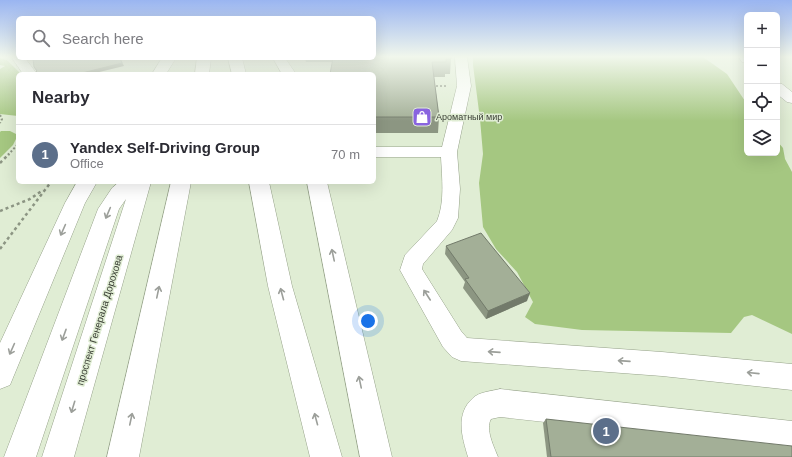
<!DOCTYPE html>
<meta charset="utf-8">
<style>
body{margin:0;font-family:Arial,sans-serif;background:#f2f2f3;color:#2b2b33}
.controls{position:absolute;right:12px;top:12px;display:grid;overflow:hidden;border-radius:6px;box-shadow:0 4px 16px #0002}
.controls button{width:36px;height:36px;display:grid;place-items:center;padding:0;border:0;border-bottom:1px solid #e1e1e2;background:#fff;color:#2b2b33;font:20px sans-serif}
.you{position:absolute;left:368px;top:321px;width:14px;height:14px;margin:-10px;border:3px solid #fff;border-radius:50%;background:#1a73e8;box-shadow:0 0 0 6px #1a73e833}
.badge{display:grid;place-items:center;width:26px;height:26px;border-radius:50%;background:#8964df;color:#fff;font-size:13px;font-weight:700}
.pin{position:absolute;translate:-50% -50%;border:2px solid #fff;box-shadow:0 1px 4px #0006}
.list{margin:0;padding:0;list-style:none}
h2{display:flex;justify-content:space-between;align-items:center;height:52px;margin:0;padding:0 16px;font-size:17px}
h2 small{font-size:13px;font-weight:400;color:#7c7c81}
.list li{display:grid;grid-template-columns:26px 1fr auto;gap:12px;align-items:center;box-sizing:border-box;height:60px;padding:0 16px;border-top:1px solid #e1e1e2}
.list b{display:block;font-size:15px;white-space:nowrap}
.list p{margin:0;font-size:13px;white-space:nowrap;color:#7c7c81}
.list em{font-size:13px;font-style:normal;color:#7c7c81}
.icon{flex:none;width:22px;height:22px;fill:none;stroke:currentColor;stroke-width:2;stroke-linecap:round;stroke-linejoin:round}
.map{position:relative;flex:none;width:792px;height:457px;overflow:hidden}
.search{position:absolute;background:#fff;box-shadow:0 4px 16px #0002;left:16px;top:16px;width:360px;height:44px;display:flex;align-items:center;gap:10px;box-sizing:border-box;padding:0 14px;border-radius:6px;color:#7c7c81;font-size:15px}
.panel{position:absolute;background:#fff;box-shadow:0 4px 16px #0002;left:16px;top:72px;width:360px;height:112px;border-radius:6px}
.map>svg:first-child{display:block}
</style>
<div class="map">
<svg width="792" height="457" viewBox="0 0 792 457">
<rect width="100%" height="100%" fill="#e0edd4"/>
<g fill="#a5c781">
<polygon points="473,57 703,57 727,74 747,104 747,153 777,153 777,141 783,148 785,159 792,172 792,334 752,315 744,317 731,333 582,330 535,324 525,317 533,302 517,272 496,249 483,227 479,183 483,154 480,119 473,65"/>
<polygon points="0,58 7,60 21,74 18,74 18,116 0,114 0,69 5,66 0,65"/>
<polygon points="1,131 10,131 18,135 13,145 0,158 0,132"/>
</g>
<g fill="none" stroke-linecap="round" stroke-linejoin="round">
<defs>
<g id="minor">
<polygon points="13,57 25,58 37,74 23,74 12,58"/>
<path d="M455 57H467L471 86 457 152 460 189 458 218 452 230 423 264 422 269 461 331 467 338 662 352 792 364V390L662 376 461 361 452 357 443 347 400 270 405 255 437 221C445 202 442 178 441 157H374V147H442L457 86Z"/>
<polygon points="739,57 747,57 747,63 742,62"/>
<polygon points="273,58 285,58 296,74 282,74"/>
<polygon points="777,83 782,84 792,92 792,103 787,102 777,94"/>
<path d="M500 389 792 421V449L500 417 491 419C485 429 494 447 498 457H468C462 437 455 414 473 398 479 392 492 391 500 389Z"/>
</g>
<g id="major">
<polygon points="162,58 176,58 166,74 152,74"/>
<polygon points="197,58 211,58 209,74 195,74"/>
<polygon points="228,58 242,58 246,74 232,74"/>
<polygon points="77,182 97,182 85,203 10,385 0,389 0,343 65,203"/>
<polygon points="119,182 151,182 74,457 42,457 126,199 119,209 36,457 4,457 98,209 112,188"/>
<polygon points="171,182 191,182 139,457 107,457"/>
<polygon points="249,182 269,182 292,286 342,457 310,457 268,286"/>
<polygon points="307,182 327,182 392,457 360,457"/>
</g>
</defs>
<use href="#minor" stroke="#96a28a" stroke-width="1"/>
<use href="#major" stroke="#96a28a" stroke-width="1"/>
<g stroke="#8c9583" stroke-width="2" stroke-dasharray="2 2" stroke-linecap="butt">
<polyline points="432,86 447,86"/>
<polyline points="0,115 2,119 0,123"/>
<polyline points="8,155 18,144"/>
</g>
<g stroke="#8c9583" stroke-width="2.5" stroke-dasharray="3 3" stroke-linecap="butt">
<polyline points="0,163 9,154"/>
<polyline points="0,211 30,199 43,190"/>
<polyline points="0,249 51,182"/>
</g>
<use href="#minor" fill="#fff" fill-rule="evenodd"/>
<use href="#major" fill="#fff" fill-rule="evenodd"/>
</g>
<g fill="#8c9682">
<polygon points="305,58 374,58 451,59 450,74 445,74 445,77 434,77 439,117 438,133 374,133 374,74 332,62 306,62"/>
<polygon points="446,246 527,301 486,319 463,288 465,282 445,254"/>
<polygon points="546,419 792,457 547,457 543,423"/>
</g>
<g fill="#727a6a">
<polygon points="120,58 124,66 91,74 78,74"/>
<polygon points="530,293 527,301 486,319 488,311"/>
</g>
<g fill="#a3af97" stroke="#727a6a">
<polygon points="374,57 451,57 451,59 446,59 446,62 432,62 439,117 374,117 374,74 330,74 333,58 374,58"/>
<polygon points="33,58 120,58 122,63 78,74 35,74 35,73 37,71 34,67"/>
<polygon points="481,233 530,293 488,311 465,279 469,278 446,246"/>
<polygon points="546,419 792,446 792,457 551,457"/>
</g>
<defs><path id="oneway-shaft" d="M-6 0H5M1.5-3L5.5 0L1.5 3" fill="none" stroke-width="1.6" stroke-linecap="round" stroke-linejoin="round"/></defs>
<g stroke="#9c9f9a">
<use href="#oneway-shaft" transform="translate(108 213) rotate(113)"/>
<use href="#oneway-shaft" transform="translate(63 230) rotate(114)"/>
<use href="#oneway-shaft" transform="translate(333 255) rotate(-102)"/>
<use href="#oneway-shaft" transform="translate(158 292) rotate(-78)"/>
<use href="#oneway-shaft" transform="translate(282 294) rotate(-105)"/>
<use href="#oneway-shaft" transform="translate(427 295) rotate(-123)"/>
<use href="#oneway-shaft" transform="translate(64 335) rotate(110)"/>
<use href="#oneway-shaft" transform="translate(12 349) rotate(114)"/>
<use href="#oneway-shaft" transform="translate(494 352) rotate(-176)"/>
<use href="#oneway-shaft" transform="translate(624 361) rotate(-176)"/>
<use href="#oneway-shaft" transform="translate(753 373) rotate(-174)"/>
<use href="#oneway-shaft" transform="translate(360 382) rotate(-102)"/>
<use href="#oneway-shaft" transform="translate(73 407) rotate(107)"/>
<use href="#oneway-shaft" transform="translate(131 419) rotate(-78)"/>
<use href="#oneway-shaft" transform="translate(316 419) rotate(-105)"/>
</g>
<linearGradient id="sky" x2="0" y2="1"><stop stop-color="#9ab5f1"/><stop offset="0.47" stop-color="#f1f7ec"/><stop offset="1" stop-color="#f1f7ec" stop-opacity="0"/></linearGradient>
<rect width="792" height="121" fill="url(#sky)"/>
<defs>
<symbol id="shop-square" viewBox="-11 -11 22 22"><rect x="-9" y="-9" width="18" height="18" rx="4" fill="#8964df" stroke="#e0edd4"/><path d="M-5-2.5h2.3a2.7 3.5 0 0 1 5.4 0H5L5.5 6h-11ZM-1.5-2.5h3a1.5 2.3 0 0 0-3 0Z" fill="#fff"/></symbol>
</defs>
<g fill-rule="evenodd">
<use href="#shop-square" x="411" y="106" width="22" height="22"/>
</g>
<g text-anchor="middle" stroke-width="3" stroke-linejoin="round" paint-order="stroke">
<g font-size="9" fill="#3a3f35" stroke="#e0edd4" text-anchor="start">
<text x="436" y="120">Ароматный мир</text>
</g>
<g font-size="10" fill="#3a3f35" stroke="#e0edd4">
<text transform="translate(99 320) rotate(-73)" y="4">проспект Генерала Дорохова</text>
</g>
</g>
</svg>
<div class="controls">
<button>+</button>
<button>−</button>
<button><svg class="icon" aria-label="locate" viewBox="0 0 24 24"><circle cx="12" cy="12" r="6"/><path d="M12 2v4M12 18v4M2 12h4M18 12h4"/></svg></button>
<button><svg class="icon" aria-label="layers" viewBox="0 0 24 24"><path d="M12 4l9 5-9 5-9-5zM3 14l9 5 9-5"/></svg></button>
</div>
<div class="you"></div>
<div class="pin badge" style="left:606px;top:431px;background:#5c6f8a">1</div>
<div class="search"><svg class="icon" aria-label="search" viewBox="0 0 24 24"><circle cx="10" cy="10" r="6"/><path d="M15 15l6 6"/></svg>Search here</div>
<section class="panel">
<h2>Nearby<small></small></h2>
<ul class="list">
<li><span class="badge" style="background:#5c6f8a">1</span><div><b>Yandex Self-Driving Group</b><p>Office</p></div><em>70 m</em></li>
</ul>
</section>
</div>
